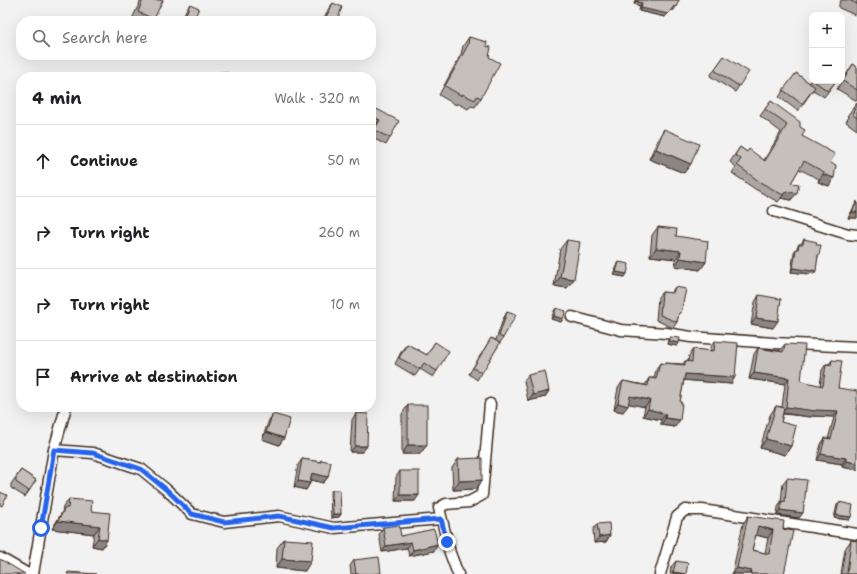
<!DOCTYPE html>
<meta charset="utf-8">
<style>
body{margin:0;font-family:"Shantell Sans",sans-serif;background:#f2f2f2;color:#202124}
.controls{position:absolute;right:12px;top:12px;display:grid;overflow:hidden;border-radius:8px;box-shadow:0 4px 16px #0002}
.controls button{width:36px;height:36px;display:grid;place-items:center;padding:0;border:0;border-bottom:1px solid #e0e0e0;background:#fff;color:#202124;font:20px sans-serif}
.stop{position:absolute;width:12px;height:12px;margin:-9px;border:3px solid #2563eb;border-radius:50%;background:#fff}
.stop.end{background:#2563eb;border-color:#fff;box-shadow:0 1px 4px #0008}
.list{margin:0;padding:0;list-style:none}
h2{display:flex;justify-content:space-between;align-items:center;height:52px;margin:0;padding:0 16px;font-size:17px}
h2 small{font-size:13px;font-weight:400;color:#757577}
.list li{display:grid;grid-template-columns:26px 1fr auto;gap:12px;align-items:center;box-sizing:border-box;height:72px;padding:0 16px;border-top:1px solid #e0e0e0}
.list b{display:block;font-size:15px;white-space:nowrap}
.list em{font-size:13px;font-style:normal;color:#757577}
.icon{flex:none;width:22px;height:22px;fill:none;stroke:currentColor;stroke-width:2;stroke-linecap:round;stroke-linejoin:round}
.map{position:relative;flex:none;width:857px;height:574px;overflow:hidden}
.search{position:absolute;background:#fff;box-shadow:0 4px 16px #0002;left:16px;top:16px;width:360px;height:44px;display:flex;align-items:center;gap:10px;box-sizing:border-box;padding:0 14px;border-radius:16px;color:#757577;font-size:15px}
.panel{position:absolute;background:#fff;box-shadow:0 4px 16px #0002;left:16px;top:72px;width:360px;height:340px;border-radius:16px}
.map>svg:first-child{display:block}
</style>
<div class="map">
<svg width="857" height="574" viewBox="0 0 857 574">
<rect width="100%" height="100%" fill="#f3f2f2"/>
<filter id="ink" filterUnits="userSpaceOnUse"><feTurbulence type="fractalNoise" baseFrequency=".025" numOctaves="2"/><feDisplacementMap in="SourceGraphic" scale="8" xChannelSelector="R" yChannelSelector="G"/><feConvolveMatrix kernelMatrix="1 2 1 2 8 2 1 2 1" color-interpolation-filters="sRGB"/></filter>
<g filter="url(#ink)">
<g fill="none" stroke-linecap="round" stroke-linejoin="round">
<defs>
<g id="minor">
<polyline points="774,211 848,234 857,235"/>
<polyline points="572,317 621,330 666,333 691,337 774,343 857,347"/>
<polyline points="54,450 93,453 141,469 168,491 192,514 224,522 279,516 334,528 441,519"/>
<polyline points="0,558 28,574"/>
<polyline points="33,574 54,450 66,407"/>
<polyline points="458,574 450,553 439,508 446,504 469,502 482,495 490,404"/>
<polyline points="660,574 677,517 685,510 702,510 857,534"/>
</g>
</defs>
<use href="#minor" stroke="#3b2a1e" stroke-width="13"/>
<use href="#minor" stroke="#fff" stroke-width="10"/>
</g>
<g fill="#aaa5a3" stroke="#3b2a1e" fill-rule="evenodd">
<polygon points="141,0 163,0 152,21 131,21"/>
<polygon points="635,0 679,0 674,10 671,10 665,17 639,11 640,6 634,4"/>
<polygon points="841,0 857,0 857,12 855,15 839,8 839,4"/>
<polygon points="333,3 338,19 340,21 323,21 329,8"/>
<polygon points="190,4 193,21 181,21 186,10"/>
<polygon points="21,29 21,35 18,34"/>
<polygon points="469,37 486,46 489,57 481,98 475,107 471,106 468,109 457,103 456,105 439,95 461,54 463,46"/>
<polygon points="724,56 739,86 735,92 710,76"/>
<polygon points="853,64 857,67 857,101 837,89"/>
<polygon points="796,73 809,83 812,79 812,81 836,81 824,97 813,90 798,111 779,97"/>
<polygon points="771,101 800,127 802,136 830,163 829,186 818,182 819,179 799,169 791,183 791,200 781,198 778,202 755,189 732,173 736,167 730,162 740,147 747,152 764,160 781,132 760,116"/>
<polygon points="857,103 857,130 846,122 849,117 847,116"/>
<polygon points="371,106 390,138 386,145 371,137 371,134 375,126 371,124"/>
<polygon points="664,129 684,173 649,159 658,139"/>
<polygon points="857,201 857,218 848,218"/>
<polygon points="658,227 676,236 706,262 700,270 675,266 676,259 650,256 652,235"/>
<polygon points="804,239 816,245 818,257 814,274 811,273 810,274 791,272 794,252 796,249 797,249 797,247 799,244 801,244"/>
<polygon points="567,240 567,288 554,286 560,249"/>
<polygon points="619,262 625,277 614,275 617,265"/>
<polygon points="675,287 678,317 677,322 673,328 656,320 658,297 662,292 671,293"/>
<polygon points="759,295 773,328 751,324 755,302"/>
<polygon points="556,308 563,319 561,322 551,319 554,311"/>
<polygon points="507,312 503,338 477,380 469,374 491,338 496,340 503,319"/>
<polygon points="670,337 679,343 677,346 667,344 668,340"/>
<polygon points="715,341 731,384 684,380 675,427 661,425 661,420 643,416 645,407 628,403 623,412 614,410 618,388 623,381 645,385 649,378 654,378 656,370 660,363 664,364 665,363 683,364 685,361 688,361 689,356 693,349 710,351 711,347"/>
<polygon points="435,342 437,371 433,377 420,369 415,376 395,364 402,350 407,344 427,355"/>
<polygon points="785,344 801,381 820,386 822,370 826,364 829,364 832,360 857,470 842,467 842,464 817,460 821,444 825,438 828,439 834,417 812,416 811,417 783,414 781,422 791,446 785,455 760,448 770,415 776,406 782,407 785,384 749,379 754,354 758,348 780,351 780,350"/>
<polygon points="528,375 545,397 528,401 524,381"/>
<polygon points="408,405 427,445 420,454 402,454 402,414"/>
<polygon points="356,413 367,446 362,452 350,452 352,420"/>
<polygon points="273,414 284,438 279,445 262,439 269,420"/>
<polygon points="302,459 320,462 321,460 328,477 323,483 311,480 310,483 306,490 294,487 298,465"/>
<polygon points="458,459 476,489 453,490 452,468"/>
<polygon points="21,470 36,480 25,497 11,488 11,484"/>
<polygon points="400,471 415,501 395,501 396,477"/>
<polygon points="787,478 799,518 777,515 778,507 781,502 783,483"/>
<polygon points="332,490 341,514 339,517 331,518 330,493"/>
<polygon points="69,499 91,511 107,540 102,548 92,546 94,534 52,529 62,512 63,507"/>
<polygon points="839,502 849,520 834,518 837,505"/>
<path d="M748 516 783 529 784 574H732L743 524ZM756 535 768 538 765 553 752 550Z"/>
<polygon points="597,524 610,535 606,542 594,543 593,530"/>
<polygon points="383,527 401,536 434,551 409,556 407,548 382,552 379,534"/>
<polygon points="284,539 305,571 276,568 277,548"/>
<polygon points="851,540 857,574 841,574 845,549"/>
<polygon points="354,560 381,573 380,574 351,574 350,566"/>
<polygon points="676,561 686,574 670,574 671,567"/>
</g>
<g fill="#8b8684" stroke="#3b2a1e">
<polygon points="636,1 642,3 640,6 634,4"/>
<polygon points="674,6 676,7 674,10 671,10 665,17 639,11 641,8"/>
<polygon points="371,116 380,120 375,126 371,124"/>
<polygon points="656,149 691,164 684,173 649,159"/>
<polygon points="823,174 834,178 829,186 818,182"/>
<polygon points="786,191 797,193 791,200 781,198"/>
<polygon points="852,212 857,212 857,218 848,218"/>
<polygon points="656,248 681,251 676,259 650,256"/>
<polygon points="680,258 706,262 700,270 675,266"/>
<polygon points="793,268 812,270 816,271 814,274 811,273 810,274 791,272"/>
<polygon points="616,272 627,274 625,277 614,275"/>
<polygon points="560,277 574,279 567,288 554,286"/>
<polygon points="554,316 563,319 561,322 551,319"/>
<polygon points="756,318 778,321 773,328 751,324"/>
<polygon points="669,341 679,343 677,346 667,344"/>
<polygon points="754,373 789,378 785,384 749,379"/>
<polygon points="685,374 735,377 731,384 681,380"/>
<polygon points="549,391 545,397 528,401 533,395"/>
<polygon points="630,396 650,400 645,407 625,403"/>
<polygon points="618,403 628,406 623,412 614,410"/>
<polygon points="786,407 838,411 834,417 812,416 811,417 781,413"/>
<polygon points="648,409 666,414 661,420 643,416"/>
<polygon points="665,418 680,420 675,427 661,425"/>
<polygon points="266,432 284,438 279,445 262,439"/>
<polygon points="766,439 791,446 785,455 760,448"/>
<polygon points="408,445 427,445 420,454 402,454"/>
<polygon points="355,446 367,446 362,452 350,452"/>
<polygon points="821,454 846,458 842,464 817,460"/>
<polygon points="846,461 857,463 857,470 842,467"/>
<polygon points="312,473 328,477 323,483 308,479"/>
<polygon points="482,480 476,489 453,490 459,481"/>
<polygon points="298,481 310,483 306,490 294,487"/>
<polygon points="400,495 419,495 415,501 395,501"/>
<polygon points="780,510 803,513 799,518 777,515"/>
<polygon points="333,514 341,514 339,517 331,518"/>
<polygon points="836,515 851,517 849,520 834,518"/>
<polygon points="58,521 100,526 94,534 52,529"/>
<polygon points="758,526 773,530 768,538 752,534"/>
<polygon points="610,535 606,542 594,543 599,537"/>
<polygon points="98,538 107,540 102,548 92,546"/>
<polygon points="411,542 407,548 382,552 386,546"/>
<polygon points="438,544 434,551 409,556 413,550"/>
<polygon points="282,559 311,561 305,571 276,568"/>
<polygon points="737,568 752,571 750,574 732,574"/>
<polygon points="673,572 684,574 672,574"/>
</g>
<g fill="#c6c0bd" stroke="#3b2a1e" fill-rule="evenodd">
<polygon points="143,0 163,0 154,19 138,12"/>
<polygon points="637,0 679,0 676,7 674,6 668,14 641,8 642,3 636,1"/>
<polygon points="849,0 857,0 857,4"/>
<polygon points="333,3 342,7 338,19 341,19 340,21 324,21"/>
<polygon points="190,4 199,8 193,21 183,21"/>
<polygon points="469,37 487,42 486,46 491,47 489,57 500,63 481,98 477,96 475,100 462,94 462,96 445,86 468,45"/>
<polygon points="724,56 749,72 739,86 714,70"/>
<polygon points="853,64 857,67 857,90 843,81"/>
<polygon points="220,72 232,74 231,77 217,77"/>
<polygon points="796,73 815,87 802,104 783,90"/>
<polygon points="814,81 836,81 828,91"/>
<polygon points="771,101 800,122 800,127 805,130 802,136 835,154 830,163 836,165 834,178 823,174 824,172 804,161 791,183 799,184 797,193 786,191 783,195 760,182 737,165 741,159 735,155 740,147 747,152 749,149 765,161 787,125 765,109"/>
<polygon points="857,103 857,118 852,114 855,109 853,108"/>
<polygon points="371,106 399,121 390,138 374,130 380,120 371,116"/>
<polygon points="664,129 699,144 691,164 656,149"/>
<polygon points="857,202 857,212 852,212"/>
<polygon points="658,227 677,229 676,236 708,241 706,262 680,258 681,251 656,248"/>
<polygon points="804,239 817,242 816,245 821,245 819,255 818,255 816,271 812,270 812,271 793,268 796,249 798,249 799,244 803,244"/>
<polygon points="567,240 580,242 574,279 560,277"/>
<polygon points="619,262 629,264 627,274 616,272"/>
<polygon points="675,287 686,289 681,313 679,313 677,322 660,315 662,292 673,293"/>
<polygon points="759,295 781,299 778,321 756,318"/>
<polygon points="556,308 566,311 563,319 554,316"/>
<polygon points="507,312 516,315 503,338 499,336"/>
<polygon points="670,337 680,338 679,343 669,341"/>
<polygon points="491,338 500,343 482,373 473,368"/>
<polygon points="715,341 738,343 735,377 685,374 680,402 682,403 680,420 665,418 666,414 648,409 650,400 630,396 628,406 618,403 623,381 648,386 649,378 656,379 660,363 665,364 665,363 685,365 685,361 692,362 693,349 714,351"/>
<polygon points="435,342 449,351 437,371 424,363 420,369 399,358 407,344 427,355"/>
<polygon points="785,344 805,345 801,381 823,386 826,364 831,365 832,360 842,361 838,388 857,391 857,463 846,461 846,458 821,454 825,438 831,439 838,411 816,410 815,411 786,407 789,378 754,373 758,348 783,352"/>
<polygon points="545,371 549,391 533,395 528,375"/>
<rect x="408" y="405" width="19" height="40"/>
<polygon points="776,406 784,408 781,422 796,426 791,446 766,439"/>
<polygon points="356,413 368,414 367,446 355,446"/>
<polygon points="273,414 290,419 284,438 266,432"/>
<polygon points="482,458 482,480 459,481 458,459"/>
<polygon points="302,459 321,462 321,460 331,462 328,477 312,473 310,483 298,481"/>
<polygon points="21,470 36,480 29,491 16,482 16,478"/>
<rect x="400" y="471" width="19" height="24"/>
<polygon points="787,478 807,480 803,513 780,510 782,501 785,502"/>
<polygon points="332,490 340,490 341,514 333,514"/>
<polygon points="0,492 7,495 2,506 0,505"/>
<polygon points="69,499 92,501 91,511 110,513 107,540 98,538 100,526 58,521 65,508 68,508"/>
<polygon points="839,502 853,505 851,517 836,515"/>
<path d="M748 516 784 521 783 529 793 531 784 574H751L752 571 737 568ZM758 526 773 530 769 554 752 550Z"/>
<polygon points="609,523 610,535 599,537 597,524"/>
<polygon points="399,525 401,536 434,529 438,544 413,550 411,542 386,546 383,527"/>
<polygon points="284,539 313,541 311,561 282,559"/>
<polygon points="851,540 857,541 857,574 847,574"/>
<polygon points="379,557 381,573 373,574 356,574 354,560"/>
<polygon points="0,559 25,574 0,574"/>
<polygon points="676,561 688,563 686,574 673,572"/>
<polygon points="68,572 96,574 67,574"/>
</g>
</g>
<g fill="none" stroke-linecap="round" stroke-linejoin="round" filter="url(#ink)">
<polyline stroke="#2563eb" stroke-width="5" points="41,528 54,450 93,453 141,469 168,491 192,514 224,522 279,516 334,528 441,519 447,542"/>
</g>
</svg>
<div class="controls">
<button>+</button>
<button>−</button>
</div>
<div class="stop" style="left:41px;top:528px"></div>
<div class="stop end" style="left:447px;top:542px"></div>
<div class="search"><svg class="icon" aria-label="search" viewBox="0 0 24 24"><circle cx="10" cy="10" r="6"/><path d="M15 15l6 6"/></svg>Search here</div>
<section class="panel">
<h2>4 min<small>Walk · 320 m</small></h2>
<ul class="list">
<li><svg class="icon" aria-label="ahead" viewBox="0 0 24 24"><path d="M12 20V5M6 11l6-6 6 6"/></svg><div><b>Continue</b></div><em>50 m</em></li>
<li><svg class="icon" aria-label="right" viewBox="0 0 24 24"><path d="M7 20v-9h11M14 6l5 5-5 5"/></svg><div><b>Turn right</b></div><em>260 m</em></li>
<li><svg class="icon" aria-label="right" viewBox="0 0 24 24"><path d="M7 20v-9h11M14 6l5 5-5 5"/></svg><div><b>Turn right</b></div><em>10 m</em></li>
<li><svg class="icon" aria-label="arrive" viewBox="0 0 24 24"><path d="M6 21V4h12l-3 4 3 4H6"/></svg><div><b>Arrive at destination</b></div></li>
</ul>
</section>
</div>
